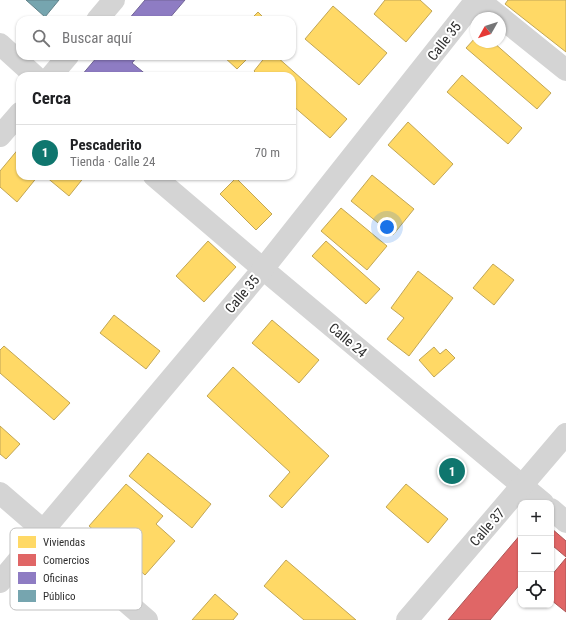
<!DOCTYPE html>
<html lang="es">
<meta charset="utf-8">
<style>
body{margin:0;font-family:"Roboto Condensed",sans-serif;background:#f6f6f6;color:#202124}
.controls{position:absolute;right:12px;bottom:12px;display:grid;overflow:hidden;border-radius:8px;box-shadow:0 1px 3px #0004}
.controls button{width:36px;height:36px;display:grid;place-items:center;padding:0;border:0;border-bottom:1px solid #e0e0e0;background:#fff;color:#202124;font:20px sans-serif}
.compass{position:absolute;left:470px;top:12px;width:36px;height:36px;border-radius:50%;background:#fff;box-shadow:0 1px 3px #0004;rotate:231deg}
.you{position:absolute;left:387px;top:227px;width:14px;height:14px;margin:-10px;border:3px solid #fff;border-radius:50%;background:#1a73e8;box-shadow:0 0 0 6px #1a73e833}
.badge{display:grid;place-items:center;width:26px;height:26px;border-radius:50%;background:#0f766e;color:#fff;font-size:13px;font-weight:700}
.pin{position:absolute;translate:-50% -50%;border:2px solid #fff;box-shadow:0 1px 4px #0006}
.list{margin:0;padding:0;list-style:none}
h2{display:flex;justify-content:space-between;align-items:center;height:52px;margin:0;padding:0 16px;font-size:17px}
h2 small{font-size:13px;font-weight:400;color:#757577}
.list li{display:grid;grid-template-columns:26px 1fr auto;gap:12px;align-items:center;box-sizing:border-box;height:56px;padding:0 16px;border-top:1px solid #e0e0e0}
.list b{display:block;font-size:15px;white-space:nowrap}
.list p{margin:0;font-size:13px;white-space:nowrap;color:#757577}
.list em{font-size:13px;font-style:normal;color:#757577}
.icon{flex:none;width:22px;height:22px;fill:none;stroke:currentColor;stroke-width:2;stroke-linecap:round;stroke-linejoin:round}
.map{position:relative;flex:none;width:566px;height:620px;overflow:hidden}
.search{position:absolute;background:#fff;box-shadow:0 1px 3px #0004;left:16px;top:16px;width:280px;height:44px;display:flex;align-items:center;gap:10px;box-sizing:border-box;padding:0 14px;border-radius:12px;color:#757577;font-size:15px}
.panel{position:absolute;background:#fff;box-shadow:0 1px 3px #0004;left:16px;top:72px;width:280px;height:108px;border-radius:12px}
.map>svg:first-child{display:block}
</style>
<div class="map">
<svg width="566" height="620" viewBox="0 0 566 620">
<rect width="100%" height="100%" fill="#fff"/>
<g fill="#ffd966" stroke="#c1a656">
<polygon points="385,0 420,0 432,11 406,42 374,14"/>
<polygon points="508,0 566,0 566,52 505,4"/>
<polygon points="333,6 387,53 359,85 305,39"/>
<polygon points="258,12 266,20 250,20"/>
<polygon points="476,37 476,42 493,42 551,93 537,109 466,48"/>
<polygon points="223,56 250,56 237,69"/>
<polygon points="266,56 276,56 347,119 330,138 292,105 292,76 259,76 254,71"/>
<polygon points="462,75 522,128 508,144 447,92"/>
<polygon points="408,122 453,164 434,185 388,145"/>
<polygon points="20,147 20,176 38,176 17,202 0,187 0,171"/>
<polygon points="372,175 414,209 393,235 351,201"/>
<polygon points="45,176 85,176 69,196"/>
<polygon points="236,178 272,214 256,230 220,194"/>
<polygon points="341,208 387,246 367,270 321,231"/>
<polygon points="208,241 236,267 204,302 176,276"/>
<polygon points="326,241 380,289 366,304 312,256"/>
<polygon points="493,264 514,280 494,305 473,288"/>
<polygon points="418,271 453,298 409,356 387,339 404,318 391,308"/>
<polygon points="114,315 160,351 146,369 100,333"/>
<polygon points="272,320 319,360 299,383 252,343"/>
<polygon points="4,346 70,403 54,420 0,373 0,350"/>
<polygon points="434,347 440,354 446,349 455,358 434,377 419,360"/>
<polygon points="233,367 329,456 282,508 269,496 290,472 207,396"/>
<polygon points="0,426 20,444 6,459 0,454"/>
<polygon points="148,453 211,504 192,528 129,476"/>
<polygon points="126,484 163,516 156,524 175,541 145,575 89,526"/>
<polygon points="406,484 448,519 428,543 386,507"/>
<polygon points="286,560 356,620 304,620 264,586"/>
<polygon points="215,594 238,614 233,620 192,620"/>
</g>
<g fill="#e06666" stroke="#ab5656">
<polygon points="551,528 566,541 566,557 553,546 551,548"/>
<polygon points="521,534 521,583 490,620 448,620"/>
<polygon points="566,558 566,612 551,600 551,576"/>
</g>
<g fill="#8e7cc3" stroke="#726597">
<polygon points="145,0 185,0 168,20 128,20"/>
<polygon points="98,56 138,56 132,63 148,76 81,76"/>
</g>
<polygon fill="#76a5af" stroke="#618289" points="26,0 59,0 45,17"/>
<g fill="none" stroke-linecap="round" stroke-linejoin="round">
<g stroke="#d4d4d4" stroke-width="22">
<polyline points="479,0 566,70"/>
<polyline points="97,20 114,0"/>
<polyline points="0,44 35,76"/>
<polyline points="51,76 68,56"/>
<polyline points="0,136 20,113"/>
<polyline points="154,176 263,269 543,503"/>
<polyline points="0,493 147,620"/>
<polyline points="551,509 566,522"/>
<polyline points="0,582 263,269 476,0"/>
<polyline points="407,620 566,434"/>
</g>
</g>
<g text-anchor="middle" stroke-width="4" stroke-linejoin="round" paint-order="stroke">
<g font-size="14" fill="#2f2f2f" stroke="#fff">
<text transform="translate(444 41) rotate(-52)" y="5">Calle 35</text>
<text transform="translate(242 294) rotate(-50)" y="5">Calle 35</text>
<text transform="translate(348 340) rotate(40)" y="5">Calle 24</text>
<text transform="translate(487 527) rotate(-49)" y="5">Calle 37</text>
</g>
</g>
<rect x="10" y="528" width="132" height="82" rx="6" fill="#fff" stroke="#c1c1c1" stroke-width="1"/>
<rect x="18" y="536" width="18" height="12" fill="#ffd966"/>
<rect x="18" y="554" width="18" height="12" fill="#e06666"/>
<rect x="18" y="572" width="18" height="12" fill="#8e7cc3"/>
<rect x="18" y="590" width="18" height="12" fill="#76a5af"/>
<g font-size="11" fill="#2f2f2f">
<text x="43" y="546">Viviendas</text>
<text x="43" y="564">Comercios</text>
<text x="43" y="582">Oficinas</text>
<text x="43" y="600">Público</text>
</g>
</svg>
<div class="controls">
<button>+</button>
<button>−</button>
<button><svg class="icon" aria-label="locate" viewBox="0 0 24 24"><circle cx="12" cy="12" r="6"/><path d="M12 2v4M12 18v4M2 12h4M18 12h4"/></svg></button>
</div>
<svg class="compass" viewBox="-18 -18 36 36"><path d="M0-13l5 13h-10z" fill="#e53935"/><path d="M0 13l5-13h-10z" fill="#757577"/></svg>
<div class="you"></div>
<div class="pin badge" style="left:452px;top:471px">1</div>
<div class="search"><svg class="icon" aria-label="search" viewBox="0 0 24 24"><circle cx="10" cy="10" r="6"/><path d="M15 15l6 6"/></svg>Buscar aquí</div>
<section class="panel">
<h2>Cerca<small></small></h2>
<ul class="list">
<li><span class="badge">1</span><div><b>Pescaderito</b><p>Tienda · Calle 24</p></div><em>70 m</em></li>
</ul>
</section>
</div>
